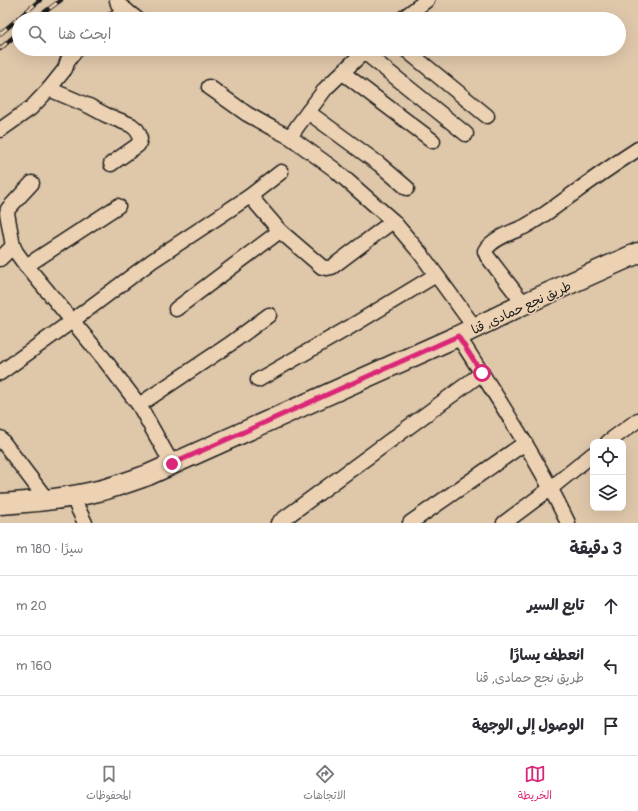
<!DOCTYPE html>
<html lang="ar">
<meta charset="utf-8">
<style>
body{margin:0;font-family:Pangolin,"Playpen Sans Arabic",sans-serif;background:#f2f2f3;color:#2b2b33;direction:rtl}
.controls{position:absolute;right:12px;bottom:12px;display:grid;overflow:hidden;border-radius:8px;box-shadow:0 4px 16px #0002}
.controls button{width:36px;height:36px;display:grid;place-items:center;padding:0;border:0;border-bottom:1px solid #e1e1e2;background:#fff;color:#2b2b33;font:20px sans-serif}
.stop{position:absolute;width:12px;height:12px;margin:-9px;border:3px solid #db2777;border-radius:50%;background:#fff}
.stop.end{background:#db2777;border-color:#fff;box-shadow:0 1px 4px #0008}
.list{margin:0;padding:0;list-style:none}
h2{display:flex;justify-content:space-between;align-items:center;height:52px;margin:0;padding:0 16px;font-size:17px}
h2 small{font-size:13px;font-weight:400;color:#7c7c81}
.list li{display:grid;grid-template-columns:26px 1fr auto;gap:12px;align-items:center;box-sizing:border-box;height:60px;padding:0 16px;border-top:1px solid #e1e1e2}
.list b{display:block;font-size:15px;white-space:nowrap}
.list p{margin:0;font-size:13px;white-space:nowrap;color:#7c7c81}
.list em{font-size:13px;font-style:normal;color:#7c7c81}
.icon{flex:none;width:22px;height:22px;fill:none;stroke:currentColor;stroke-width:2;stroke-linecap:round;stroke-linejoin:round}
.map{position:relative;flex:none;width:638px;height:523px;overflow:hidden;direction:ltr}
.search{position:absolute;background:#fff;box-shadow:0 4px 16px #0002;left:12px;right:12px;top:12px;height:44px;display:flex;align-items:center;gap:10px;box-sizing:border-box;padding:0 14px;border-radius:22px;color:#7c7c81;font-size:15px}
.sheet{height:232px;background:#fff}
nav{display:flex;justify-content:space-around;align-items:center;box-sizing:border-box;height:56px;border-top:1px solid #e1e1e2;background:#fff;font-size:11px;color:#7c7c81}
nav a{display:grid;justify-items:center;gap:2px}
nav .on{color:#db2777}
.map>svg:first-child{display:block}
</style>
<div class="map">
<svg width="638" height="523" viewBox="0 0 638 523">
<rect width="100%" height="100%" fill="#dfc7aa"/>
<filter id="ink" filterUnits="userSpaceOnUse"><feTurbulence type="fractalNoise" baseFrequency=".025" numOctaves="2"/><feDisplacementMap in="SourceGraphic" scale="8" xChannelSelector="R" yChannelSelector="G"/><feConvolveMatrix kernelMatrix="1 2 1 2 8 2 1 2 1" color-interpolation-filters="sRGB"/></filter>
<g filter="url(#ink)">
<g fill="none" stroke-linecap="round" stroke-linejoin="round">
<defs>
<g id="street">
<polyline points="117,0 118,4 137,19"/>
<polyline points="113,19 126,10"/>
<polyline points="402,19 427,0"/>
<polyline points="367,49 326,88 299,124 290,137 334,169 393,221 421,254 475,328"/>
<polyline points="405,49 487,116"/>
<polyline points="364,52 466,134"/>
<polyline points="343,73 433,141"/>
<polyline points="209,87 247,114 272,128 290,137"/>
<polyline points="49,89 89,106 106,115 131,125 137,130 139,134 140,139 138,145 111,164"/>
<polyline points="308,112 379,164 407,188"/>
<polyline points="0,130 31,108 49,89 65,69 68,60 77,49"/>
<polyline points="250,196 280,231 322,267 327,268 332,267 393,221"/>
<polyline points="13,246 7,213 8,209 32,183"/>
<polyline points="0,259 13,246 16,252 24,263 104,359 139,405"/>
<polyline points="26,266 118,206"/>
<path d="M524 304 487 256 485 251C491 239 512 232 524 227 543 217 560 203 577 191 597 176 618 162 638 149"/>
<polyline points="176,309 280,231"/>
<path d="M458 336C497 397 537 458 568 523"/>
<polyline points="0,373 72,321 152,261 250,196 281,172"/>
<polyline points="258,380 350,327 436,275"/>
<polyline points="0,438 47,500"/>
<polyline points="608,442 638,420"/>
<polyline points="172,464 139,405 230,344 269,315"/>
<polyline points="72,496 85,523"/>
<polyline points="278,523 482,373"/>
<polyline points="410,523 525,443"/>
<polyline points="504,523 551,488 593,454"/>
</g>
<path id="secondary" d="M0 504C33 502 66 499 98 491 115 487 131 481 148 475L458 336 524 304 638 253"/>
</defs>
<use href="#street" stroke="#1c1c1c" stroke-width="17"/>
<use href="#secondary" stroke="#1c1c1c" stroke-width="23"/>
<use href="#street" stroke="#ecd2b3" stroke-width="14"/>
<use href="#secondary" stroke="#ecd2b3" stroke-width="20"/>
<defs>
<g id="rail">
<polyline points="35,19 61,0"/>
<polyline points="0,34 40,0"/>
<polyline points="0,49 19,32"/>
</g>
</defs>
<use href="#rail" stroke="#1c1c1c" stroke-width="4.5"/>
<use href="#rail" stroke="#ecd2b3" stroke-width="3" stroke-dasharray="9" stroke-linecap="butt"/>
</g>
</g>
<g fill="none" stroke-linecap="round" stroke-linejoin="round" filter="url(#ink)">
<polyline stroke="#db2777" stroke-width="5" points="172,464 458,336 482,373"/>
</g>
<g text-anchor="middle" stroke-width="3" stroke-linejoin="round" paint-order="stroke">
<g font-size="13" fill="#1c1c1c" stroke="#ecd2b3">
<text transform="translate(521 307) rotate(-25)" y="5">طريق نجع حمادى, قنا</text>
</g>
</g>
</svg>
<div class="controls">
<button><svg class="icon" aria-label="locate" viewBox="0 0 24 24"><circle cx="12" cy="12" r="6"/><path d="M12 2v4M12 18v4M2 12h4M18 12h4"/></svg></button>
<button><svg class="icon" aria-label="layers" viewBox="0 0 24 24"><path d="M12 4l9 5-9 5-9-5zM3 14l9 5 9-5"/></svg></button>
</div>
<div class="stop" style="left:482px;top:373px"></div>
<div class="stop end" style="left:172px;top:464px"></div>
<div class="search"><svg class="icon" aria-label="search" viewBox="0 0 24 24"><circle cx="10" cy="10" r="6"/><path d="M15 15l6 6"/></svg>ابحث هنا</div>
</div>
<section class="sheet">
<h2>3 دقيقة<small>سيرًا · 180 m</small></h2>
<ul class="list">
<li><svg class="icon" aria-label="ahead" viewBox="0 0 24 24"><path d="M12 20V5M6 11l6-6 6 6"/></svg><div><b>تابع السير</b></div><em>20 m</em></li>
<li><svg class="icon" aria-label="left" viewBox="0 0 24 24"><path d="M17 20v-9H6M10 6l-5 5 5 5"/></svg><div><b>انعطف يسارًا</b><p>طريق نجع حمادى, قنا</p></div><em>160 m</em></li>
<li><svg class="icon" aria-label="arrive" viewBox="0 0 24 24"><path d="M6 21V4h12l-3 4 3 4H6"/></svg><div><b>الوصول إلى الوجهة</b></div></li>
</ul>
</section>
<nav>
<a class="on"><svg class="icon" aria-label="map" viewBox="0 0 24 24"><path d="M3 6l6-2 6 2 6-2v14l-6 2-6-2-6 2zM9 4v14M15 6v14"/></svg>الخريطة</a>
<a><svg class="icon" aria-label="directions" viewBox="0 0 24 24"><path d="M12 3l9 9-9 9-9-9zM9 14v-3h6M13 9l2 2-2 2"/></svg>الاتجاهات</a>
<a><svg class="icon" aria-label="saved" viewBox="0 0 24 24"><path d="M7 4h10v16l-5-4-5 4z"/></svg>المحفوظات</a>
</nav>
